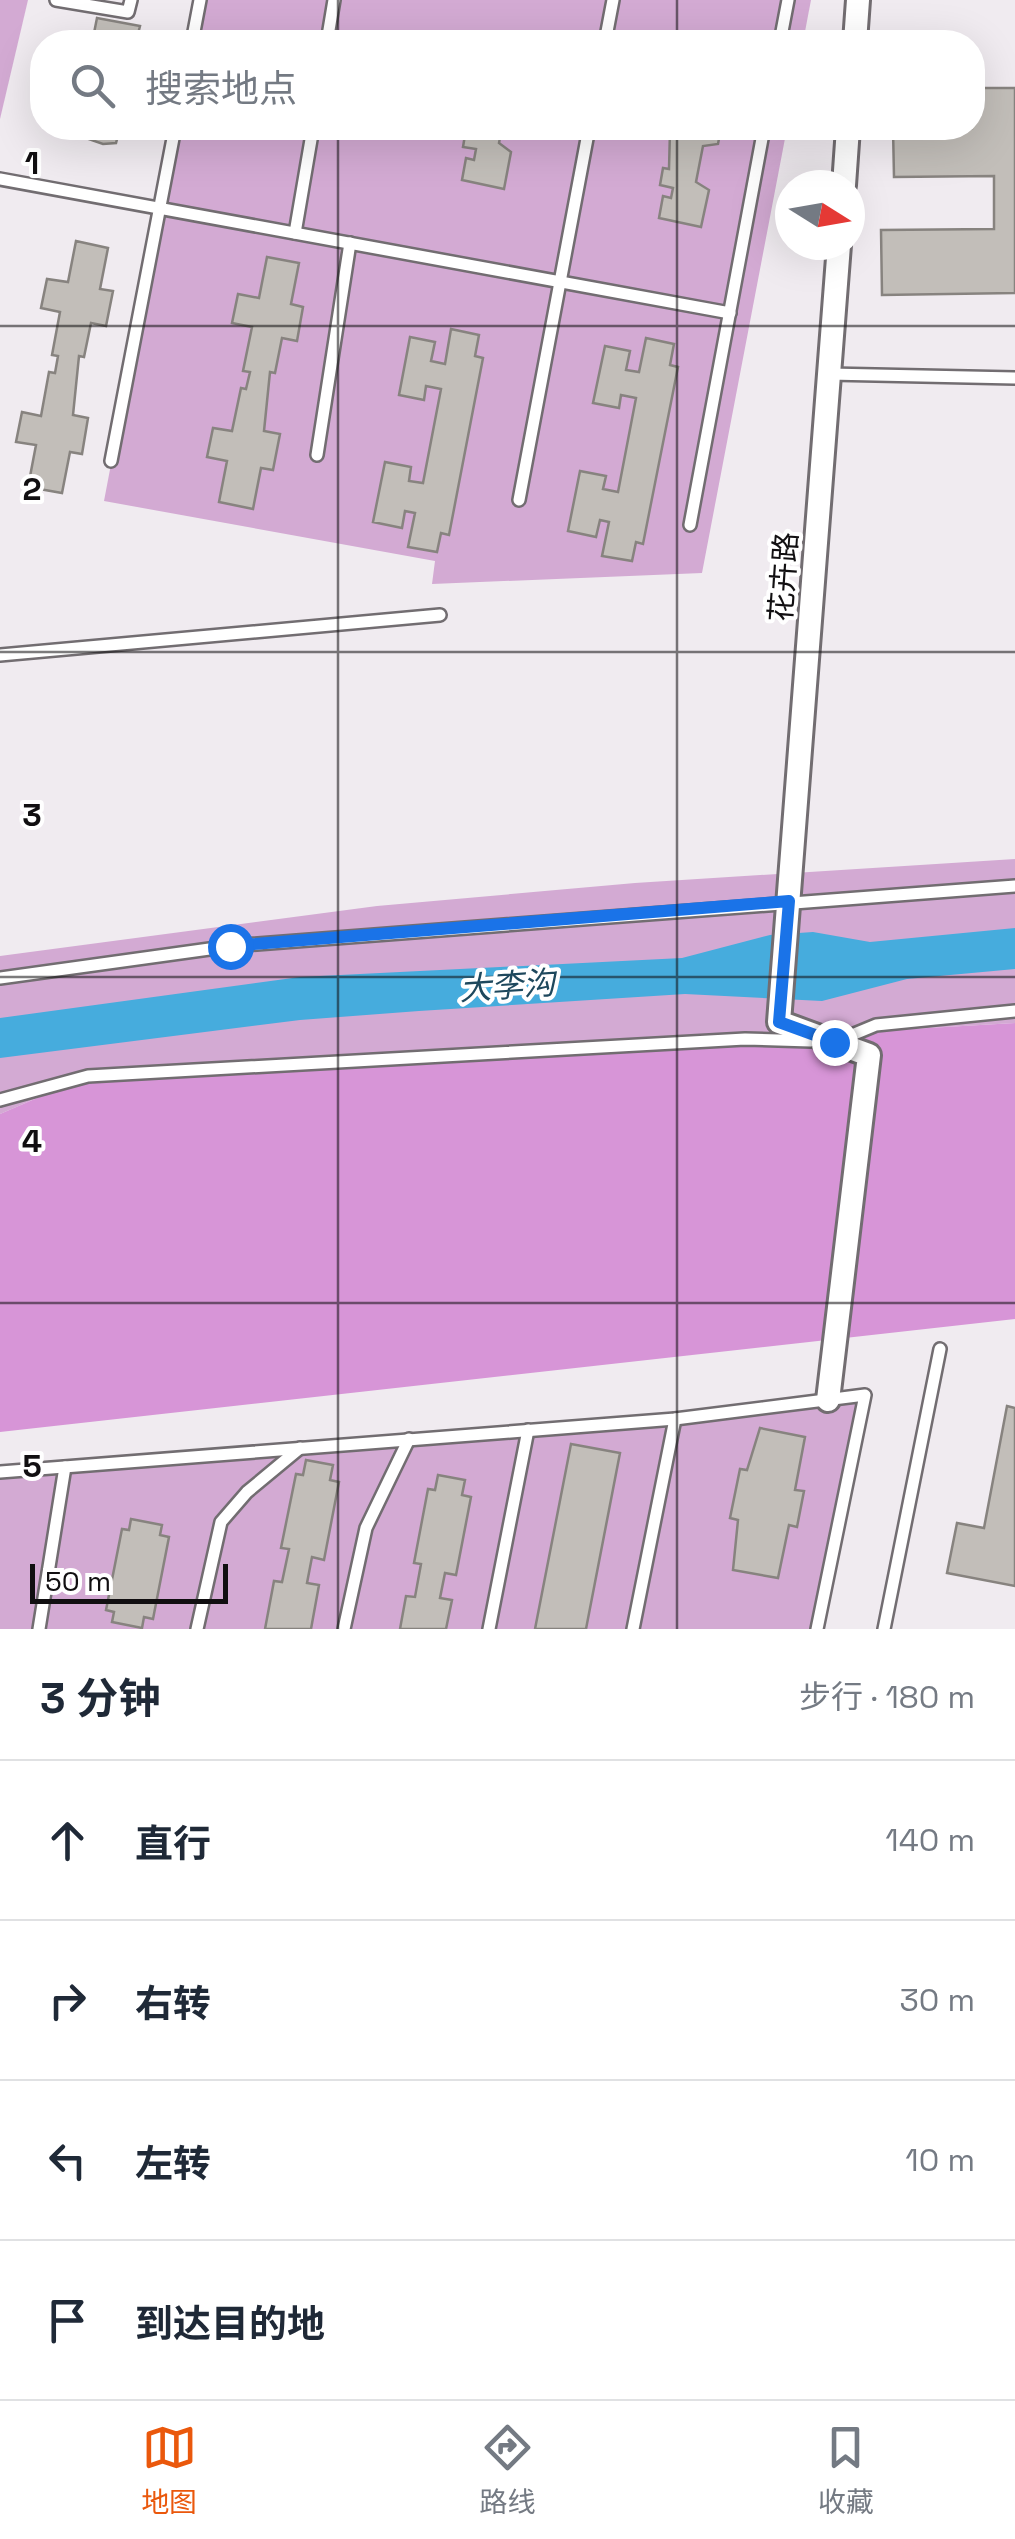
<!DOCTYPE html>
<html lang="zh">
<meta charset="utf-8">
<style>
body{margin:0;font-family:"Space Grotesk","Noto Sans SC",sans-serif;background:#f6f6f7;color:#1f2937}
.compass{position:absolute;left:775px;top:170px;width:90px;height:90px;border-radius:50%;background:#fff;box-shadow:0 10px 40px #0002;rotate:101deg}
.scale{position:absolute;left:30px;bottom:25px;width:198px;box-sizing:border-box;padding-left:10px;border:5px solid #110f11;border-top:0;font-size:28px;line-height:35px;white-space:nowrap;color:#110f11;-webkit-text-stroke:8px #fff;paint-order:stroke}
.stop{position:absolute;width:30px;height:30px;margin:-22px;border:8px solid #1a73e8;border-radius:50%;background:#fff}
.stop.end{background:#1a73e8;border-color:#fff;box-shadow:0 2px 10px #0008}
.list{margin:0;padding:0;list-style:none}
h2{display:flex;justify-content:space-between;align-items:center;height:130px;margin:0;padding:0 40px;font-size:42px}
h2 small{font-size:32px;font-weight:400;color:#747a83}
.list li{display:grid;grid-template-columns:65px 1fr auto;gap:30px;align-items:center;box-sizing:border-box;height:160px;padding:0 40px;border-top:2px solid #e0e1e3}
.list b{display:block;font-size:38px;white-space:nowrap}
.list em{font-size:32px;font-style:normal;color:#747a83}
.icon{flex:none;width:55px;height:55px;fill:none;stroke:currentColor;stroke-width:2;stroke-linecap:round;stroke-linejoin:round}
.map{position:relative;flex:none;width:1015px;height:1629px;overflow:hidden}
.search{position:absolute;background:#fff;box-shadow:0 10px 40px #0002;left:30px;right:30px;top:30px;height:110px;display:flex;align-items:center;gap:25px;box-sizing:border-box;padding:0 35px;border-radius:40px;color:#747a83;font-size:38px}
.sheet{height:770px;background:#fff}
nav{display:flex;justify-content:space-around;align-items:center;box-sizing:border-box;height:140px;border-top:2px solid #e0e1e3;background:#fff;font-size:28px;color:#747a83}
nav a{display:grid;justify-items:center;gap:5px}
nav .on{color:#ea580c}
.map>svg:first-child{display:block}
</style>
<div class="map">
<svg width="1015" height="1629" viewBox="0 0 1015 1629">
<rect width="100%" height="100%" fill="#f0ebf0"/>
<g fill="#d3aad3">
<polygon points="0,0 28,0 0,119"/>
<polygon points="200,0 811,0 803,42 192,42"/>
<polygon points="175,128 787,128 702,573 432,584 435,561 104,501"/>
<polygon points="1015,859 1015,1023 88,1076 0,1114 0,956 377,906 635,883"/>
<polygon points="865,1395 817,1629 0,1629 0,1472 675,1419"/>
</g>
<polygon fill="#d795d7" points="1015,1023 1015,1319 0,1432 0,1114 88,1076"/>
<polygon fill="#46acdd" points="1015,928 1015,969 907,979 822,1001 685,994 419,1011 300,1020 0,1058 0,1018 300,977 682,958 770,935 813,932 870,942"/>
<g fill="#c2beb9" stroke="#87837f" stroke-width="2.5">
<polygon points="97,18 140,26 136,42 101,42 93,38"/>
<polygon points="972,88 1015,88 1015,293 882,295 881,230 994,229 994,176 894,177 893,128 972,128"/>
<polygon points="75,128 120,128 116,143 103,144 74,134"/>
<polygon points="472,128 502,128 499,143 511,152 504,189 462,180 466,158 474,160 476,149 463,147 466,129"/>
<polygon points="685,128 721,128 718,144 703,146 696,182 709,190 701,227 659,218 663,196 671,198 673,188 660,185 663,168 669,169 670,131 684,134"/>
<polygon points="76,241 108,248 100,289 113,291 106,326 91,323 84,357 79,356 73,415 88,418 82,454 70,452 62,493 28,487 36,445 16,442 22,412 41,416 49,372 55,373 58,356 52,355 60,312 41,308 47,279 68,282"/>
<polygon points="267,257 299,263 291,304 303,307 297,341 282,338 275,373 270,372 264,431 280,434 273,470 261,468 253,509 219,502 227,461 207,457 213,428 232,431 241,388 246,389 250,372 243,371 252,327 232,323 238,294 259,298"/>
<polygon points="451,329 479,335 475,356 483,358 449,535 441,533 437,552 408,547 415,513 405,511 402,528 373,522 385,462 411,467 409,481 423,483 441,389 426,386 424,400 399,395 410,337 435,342 431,361 445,364"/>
<polygon points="646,338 674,344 670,365 678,367 643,544 636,542 632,561 602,556 609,522 600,520 596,537 568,531 580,471 606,476 603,489 618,492 636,398 621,395 619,408 593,403 605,346 630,351 626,370 639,372"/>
<polygon points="1007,1406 1015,1408 1015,1586 947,1573 957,1523 984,1528"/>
<polygon points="760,1428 805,1437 795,1490 804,1491 797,1527 789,1525 778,1578 733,1570 738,1520 730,1518 740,1469 747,1470"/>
<polygon points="571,1444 620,1453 586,1629 535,1629"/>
<polygon points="306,1460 333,1465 330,1480 339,1482 324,1560 312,1557 307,1583 319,1585 311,1629 265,1629 274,1581 282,1582 289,1549 281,1548 296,1474 303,1475"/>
<polygon points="438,1475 465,1480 462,1495 471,1497 456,1575 445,1573 440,1598 452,1600 446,1629 400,1629 406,1596 415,1597 421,1564 414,1563 428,1489 435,1490"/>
<polygon points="131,1519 162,1525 160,1535 169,1537 153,1619 144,1617 142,1628 112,1622 114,1612 106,1610 122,1529 129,1530"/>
</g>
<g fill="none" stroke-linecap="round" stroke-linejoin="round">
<defs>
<g id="lane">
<polyline points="56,0 128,12 131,0"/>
<polyline points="192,42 200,0"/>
<polyline points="327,42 334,0"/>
<polyline points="605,42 613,0"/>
<polyline points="780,42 788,0"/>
<polyline points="0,179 730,313"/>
<polyline points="295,233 313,128"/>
<polyline points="829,374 1015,378"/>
<polyline points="317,455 350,243"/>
<polyline points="111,461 175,128"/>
<polyline points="519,500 589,128"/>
<polyline points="690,525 764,128"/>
<polyline points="0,655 440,615"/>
<polyline points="0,978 231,946 1015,886"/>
<polyline points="835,1042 876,1025 1015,1011"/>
<polyline points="0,1100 88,1076 745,1039 811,1041"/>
<polyline points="0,1472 675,1419 865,1395 817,1629"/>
<polyline points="39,1629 65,1467"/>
<polyline points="197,1629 221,1522 247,1492 300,1448"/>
<polyline points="344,1629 366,1528 409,1439"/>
<polyline points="489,1629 528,1430"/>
<polyline points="633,1629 675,1419"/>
<polyline points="884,1629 940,1349"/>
</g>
<g id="street">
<polyline points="855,42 858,0"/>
<polyline points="844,185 848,128"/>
<polyline points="828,1400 869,1055 779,1022 839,245"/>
</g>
</defs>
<use href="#lane" stroke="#726d71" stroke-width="16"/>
<use href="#street" stroke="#726d71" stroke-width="28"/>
<use href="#lane" stroke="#fff" stroke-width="11"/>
<use href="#street" stroke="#fff" stroke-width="22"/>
</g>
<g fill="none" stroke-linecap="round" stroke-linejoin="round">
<polyline stroke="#1a73e8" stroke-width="12" points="230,946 789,901 779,1022 834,1042"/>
</g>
<path fill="none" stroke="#110f11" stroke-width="2.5" stroke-opacity="0.55" d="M338 0V42M677 0V42M338 128V1629M677 128V1629M0 326H1015M0 652H1015M0 977H1015M0 1303H1015"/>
<g text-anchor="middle" stroke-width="8" stroke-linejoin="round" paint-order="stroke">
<g font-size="30" fill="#110f11" stroke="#fff">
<text transform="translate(784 577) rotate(-86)" y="10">花卉路</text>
</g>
<g font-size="32" font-style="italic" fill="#1e485d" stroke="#fff">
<text transform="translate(507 986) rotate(-4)" y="11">大李沟</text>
</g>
</g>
<g font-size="32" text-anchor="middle" font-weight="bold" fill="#110f11" stroke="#fff" stroke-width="8" stroke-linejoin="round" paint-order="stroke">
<text x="32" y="174">1</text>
<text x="32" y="500">2</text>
<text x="32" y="826">3</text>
<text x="32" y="1152">4</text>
<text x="32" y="1477">5</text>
</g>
</svg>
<svg class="compass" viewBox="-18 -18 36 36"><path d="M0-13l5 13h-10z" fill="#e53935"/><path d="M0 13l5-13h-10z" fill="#747a83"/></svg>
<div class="scale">50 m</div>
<div class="stop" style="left:230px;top:946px"></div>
<div class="stop end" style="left:834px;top:1042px"></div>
<div class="search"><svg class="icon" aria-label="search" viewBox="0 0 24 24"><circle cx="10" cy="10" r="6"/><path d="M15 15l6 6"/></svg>搜索地点</div>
</div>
<section class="sheet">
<h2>3 分钟<small>步行 · 180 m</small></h2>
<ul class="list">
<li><svg class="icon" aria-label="ahead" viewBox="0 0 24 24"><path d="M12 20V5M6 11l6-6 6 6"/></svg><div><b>直行</b></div><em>140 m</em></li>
<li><svg class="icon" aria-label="right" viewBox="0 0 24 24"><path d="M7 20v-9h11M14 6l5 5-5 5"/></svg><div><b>右转</b></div><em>30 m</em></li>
<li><svg class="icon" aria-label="left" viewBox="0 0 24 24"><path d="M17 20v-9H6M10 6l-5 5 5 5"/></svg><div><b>左转</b></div><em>10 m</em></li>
<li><svg class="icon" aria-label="arrive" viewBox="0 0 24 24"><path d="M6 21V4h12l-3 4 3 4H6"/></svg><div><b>到达目的地</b></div></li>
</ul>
</section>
<nav>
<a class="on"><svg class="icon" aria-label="map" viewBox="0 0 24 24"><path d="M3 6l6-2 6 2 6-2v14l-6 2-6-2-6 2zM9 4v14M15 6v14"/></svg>地图</a>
<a><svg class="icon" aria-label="directions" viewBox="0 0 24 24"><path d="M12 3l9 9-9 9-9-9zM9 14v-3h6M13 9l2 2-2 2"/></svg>路线</a>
<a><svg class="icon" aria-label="saved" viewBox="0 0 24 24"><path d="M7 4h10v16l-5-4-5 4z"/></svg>收藏</a>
</nav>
